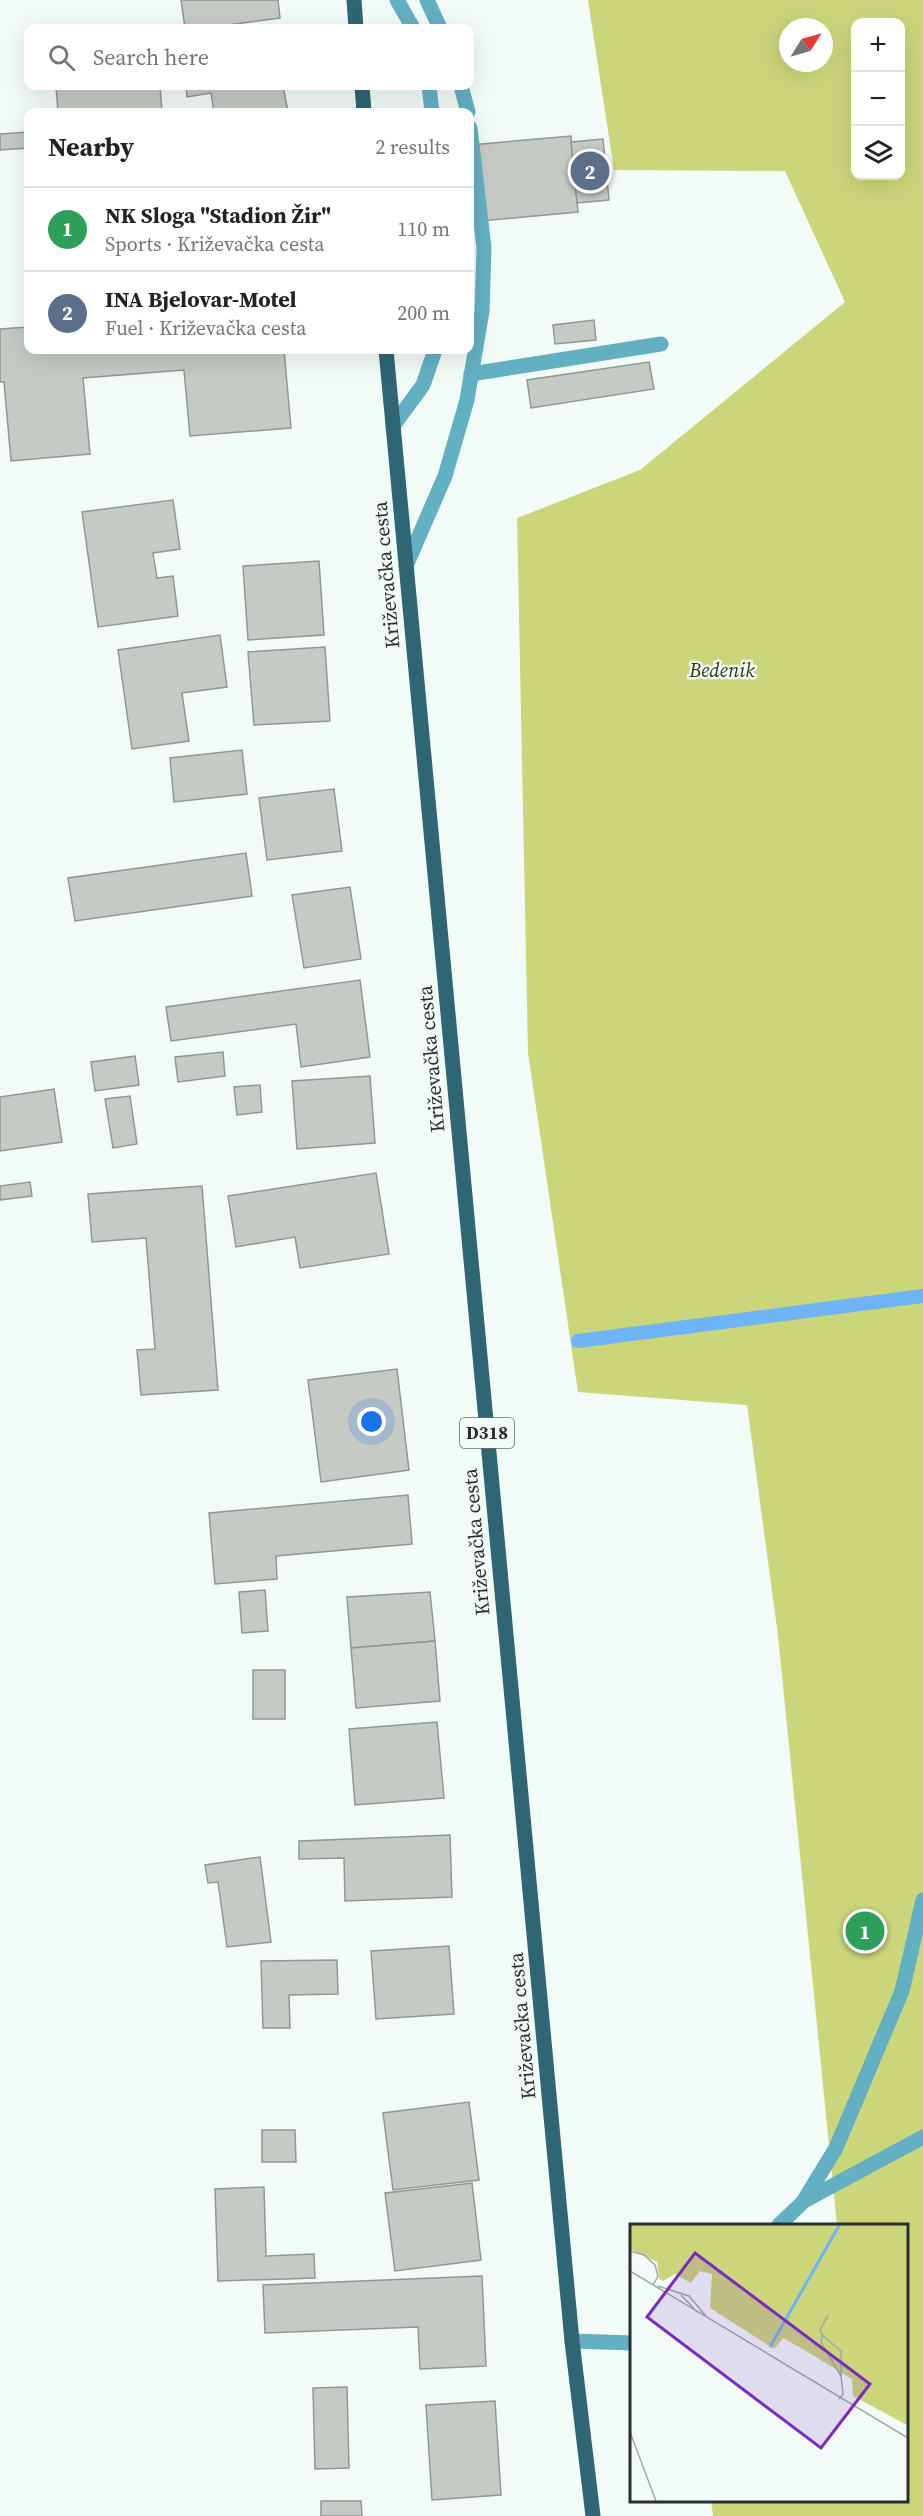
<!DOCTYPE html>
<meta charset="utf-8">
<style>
body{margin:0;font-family:"Source Serif 4",serif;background:#f6f6f6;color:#222}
.controls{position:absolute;right:18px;top:18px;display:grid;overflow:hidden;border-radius:12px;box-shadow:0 6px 24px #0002}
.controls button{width:54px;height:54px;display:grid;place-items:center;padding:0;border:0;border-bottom:2px solid #e0e0e0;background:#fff;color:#222;font:30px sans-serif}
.compass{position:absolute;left:779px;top:18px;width:54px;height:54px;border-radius:50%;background:#fff;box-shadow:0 6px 24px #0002;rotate:53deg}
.you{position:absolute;left:372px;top:1422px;width:21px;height:21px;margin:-15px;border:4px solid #fff;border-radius:50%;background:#1a73e8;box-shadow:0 0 0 9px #1a73e833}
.badge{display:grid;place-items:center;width:39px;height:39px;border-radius:50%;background:#d1415d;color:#fff;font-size:20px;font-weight:700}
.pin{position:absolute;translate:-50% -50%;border:3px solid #fff;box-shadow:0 2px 6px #0006}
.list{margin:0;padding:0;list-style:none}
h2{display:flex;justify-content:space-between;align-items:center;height:78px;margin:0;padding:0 24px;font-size:26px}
h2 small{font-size:20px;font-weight:400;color:#767676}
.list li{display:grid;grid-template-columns:39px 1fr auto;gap:18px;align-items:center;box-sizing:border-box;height:84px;padding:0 24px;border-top:2px solid #e0e0e0}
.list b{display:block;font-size:22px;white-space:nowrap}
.list p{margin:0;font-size:20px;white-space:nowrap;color:#767676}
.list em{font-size:20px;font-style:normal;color:#767676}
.icon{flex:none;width:33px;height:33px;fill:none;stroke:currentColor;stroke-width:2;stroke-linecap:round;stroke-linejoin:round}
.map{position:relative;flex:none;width:923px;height:2516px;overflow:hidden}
.search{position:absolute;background:#fff;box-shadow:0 6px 24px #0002;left:24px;top:24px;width:450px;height:66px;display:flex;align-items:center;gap:15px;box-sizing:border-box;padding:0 21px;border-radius:12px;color:#767676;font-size:22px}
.panel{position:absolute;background:#fff;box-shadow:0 6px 24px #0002;left:24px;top:108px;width:450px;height:246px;border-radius:12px}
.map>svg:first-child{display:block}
</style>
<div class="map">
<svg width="923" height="2516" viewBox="0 0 923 2516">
<rect width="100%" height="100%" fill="#f3fbf9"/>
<path fill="#cbd67b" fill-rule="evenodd" d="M588 0H923V2516H713L711 2500H906V2225H837L778 1636 747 1405 578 1392 528 1053 517 518 640 470 845 302 785 171 614 170ZM856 22H900V176H856ZM788 27H824V63H788Z"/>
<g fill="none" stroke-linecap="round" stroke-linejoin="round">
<polyline stroke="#6eb4f7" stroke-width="14" points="578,1341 923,1296"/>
</g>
<g fill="#c5cac5" stroke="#929793" stroke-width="1.5">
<polygon points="181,0 278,0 280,18 204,28 185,28"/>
<polygon points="56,86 160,86 162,112 58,112"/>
<polygon points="186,86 283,86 288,112 214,112 211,93 187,97"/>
<polygon points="28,132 28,148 0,150 0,134"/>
<polygon points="571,136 578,212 470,222 470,145"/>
<polygon points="603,139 609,200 577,203 571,142"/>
<polygon points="594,320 596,340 555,344 553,325"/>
<polygon points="28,327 28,350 284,350 291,428 190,436 184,370 83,378 90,454 11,461 4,382 0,382 0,329"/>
<polygon points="649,362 654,389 531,408 527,380"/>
<polygon points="173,500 180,549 153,553 157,578 173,576 178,616 98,627 82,512"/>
<polygon points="319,561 324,635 248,640 243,566"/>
<polygon points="220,635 227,687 182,693 189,741 132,749 118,650"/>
<polygon points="325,647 330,721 254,725 248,652"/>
<polygon points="242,750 247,794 174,802 170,758"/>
<polygon points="334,789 342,851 267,860 259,798"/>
<polygon points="246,853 252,896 75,921 68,878"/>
<polygon points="350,887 361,959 304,968 292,895"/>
<polygon points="360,980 370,1057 301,1067 296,1024 171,1041 166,1007"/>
<polygon points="223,1052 225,1076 178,1082 175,1057"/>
<polygon points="135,1056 139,1085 95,1091 91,1062"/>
<polygon points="370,1076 375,1143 297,1149 292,1081"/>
<polygon points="260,1085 262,1112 237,1115 234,1087"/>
<polygon points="54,1089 62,1142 0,1151 0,1097"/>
<polygon points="130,1096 137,1144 113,1148 105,1099"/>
<polygon points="376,1173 389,1254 300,1268 295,1237 236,1247 228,1196"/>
<polygon points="30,1182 32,1196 0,1200 0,1186"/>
<polygon points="202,1186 218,1390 141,1395 137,1350 155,1349 146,1238 92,1242 88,1194"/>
<polygon points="397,1369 409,1470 321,1482 308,1380"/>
<polygon points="408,1495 412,1544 276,1556 277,1579 215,1584 209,1513"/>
<polygon points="265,1590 268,1631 242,1633 239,1592"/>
<polygon points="430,1592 435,1641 351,1648 347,1597"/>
<polygon points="435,1641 440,1701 356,1708 351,1648"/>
<rect x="253" y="1670" width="32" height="49"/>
<polygon points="437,1722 444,1798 355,1805 349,1729"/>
<polygon points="450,1835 452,1897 345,1901 344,1858 299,1859 299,1841"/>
<polygon points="260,1857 271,1942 227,1947 218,1882 208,1883 205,1865"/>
<polygon points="449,1946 454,2014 376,2019 371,1951"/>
<polygon points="337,1960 338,1994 289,1995 290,2028 263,2028 261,1961"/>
<polygon points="469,2102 479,2180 393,2190 383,2113"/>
<polygon points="262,2130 295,2130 296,2162 262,2162"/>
<polygon points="472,2183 481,2260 395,2271 385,2193"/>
<polygon points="264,2187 266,2256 314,2254 315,2278 218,2281 215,2189"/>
<polygon points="482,2276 486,2366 420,2369 418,2327 265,2333 263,2285"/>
<polygon points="347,2387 349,2468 315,2469 313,2388"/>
<polygon points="495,2401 501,2495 432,2500 426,2405"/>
<polygon points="321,2501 361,2501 362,2516 321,2516"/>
</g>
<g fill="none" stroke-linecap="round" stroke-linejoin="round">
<g stroke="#63b0c3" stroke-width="15">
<polyline points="397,0 413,28"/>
<polyline points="427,0 440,28"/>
<polyline points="429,86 432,112"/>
<polyline points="461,86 468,112"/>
<polyline points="471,374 661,344"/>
<polyline points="393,426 423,385 435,350"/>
<polyline points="406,566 445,476 467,400 482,311 484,248 470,128"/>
<polyline points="806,2200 923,2137"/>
<polyline points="779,2225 803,2202 836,2148 902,1991 923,1900"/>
<polyline points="572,2341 632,2343"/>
</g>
<g stroke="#2f6673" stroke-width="15">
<polyline points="354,0 356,28"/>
<polyline points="362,86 364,112"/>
<polyline points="386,350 572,2341 593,2516"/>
</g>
</g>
<g text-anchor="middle" stroke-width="5" stroke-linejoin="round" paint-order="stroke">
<rect fill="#f3fbf9" stroke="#676c6b" stroke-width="1.5" x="460" y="1418" width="54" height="30" rx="4.5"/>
<g font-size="18" font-weight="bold" fill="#2b2e2e">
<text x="487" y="1439">D318</text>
</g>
<g font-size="20" fill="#2b2e2e" stroke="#f3fbf9">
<text transform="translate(386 575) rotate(-95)" y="7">Križevačka cesta</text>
<text transform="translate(431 1059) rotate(-95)" y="7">Križevačka cesta</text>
<text transform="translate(476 1542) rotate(-95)" y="7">Križevačka cesta</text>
<text transform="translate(522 2026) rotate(-95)" y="7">Križevačka cesta</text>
</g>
<g font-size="20" font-style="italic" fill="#32350c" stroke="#f3fbf9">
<text x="722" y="677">Bedenik</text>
</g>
</g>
<g transform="translate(630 2224)">
<rect width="278" height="278" fill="#f3fbf9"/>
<path d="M0 0H277V201L223 172 222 155 171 124 153 114 144 125 80 84 82 50 70 47 61 59 45 50 33 57 29 54 27 38 0 25Z" fill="#cbd67b"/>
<path fill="none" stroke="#6eb4f7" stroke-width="3" d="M140 123 210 0"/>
<path fill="none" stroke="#a3a9a8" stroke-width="1.5" d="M0 27 14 31 25 41 28 52 23 61M0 47 278 214M28 62 59 72 76 92M51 71 67 88M192 111 190 106 198 91M209 175 213 170 211 152 191 118 192 111 211 127V152M0 208 26 277"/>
<path fill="#7b2cbf" fill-opacity="0.15" stroke="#7b2cbf" stroke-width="3" d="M65 29 240 160 191 224 17 93Z"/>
<rect width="278" height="278" fill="none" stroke="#2b2e2e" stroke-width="3"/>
</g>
</svg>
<div class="controls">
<button>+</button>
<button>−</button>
<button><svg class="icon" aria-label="layers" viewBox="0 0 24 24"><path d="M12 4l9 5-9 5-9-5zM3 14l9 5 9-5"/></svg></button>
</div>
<svg class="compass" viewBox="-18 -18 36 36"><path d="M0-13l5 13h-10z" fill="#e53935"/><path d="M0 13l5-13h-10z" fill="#767676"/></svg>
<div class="you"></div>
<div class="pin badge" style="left:865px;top:1931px;background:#2e9e5b">1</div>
<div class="pin badge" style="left:590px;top:171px;background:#5c6f8a">2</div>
<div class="search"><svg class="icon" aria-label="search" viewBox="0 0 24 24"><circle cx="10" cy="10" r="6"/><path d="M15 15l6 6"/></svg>Search here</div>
<section class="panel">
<h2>Nearby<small>2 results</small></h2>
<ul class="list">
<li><span class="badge" style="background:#2e9e5b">1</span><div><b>NK Sloga &quot;Stadion Žir&quot;</b><p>Sports · Križevačka cesta</p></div><em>110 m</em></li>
<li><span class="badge" style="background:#5c6f8a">2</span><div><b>INA Bjelovar-Motel</b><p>Fuel · Križevačka cesta</p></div><em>200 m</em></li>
</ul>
</section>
</div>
